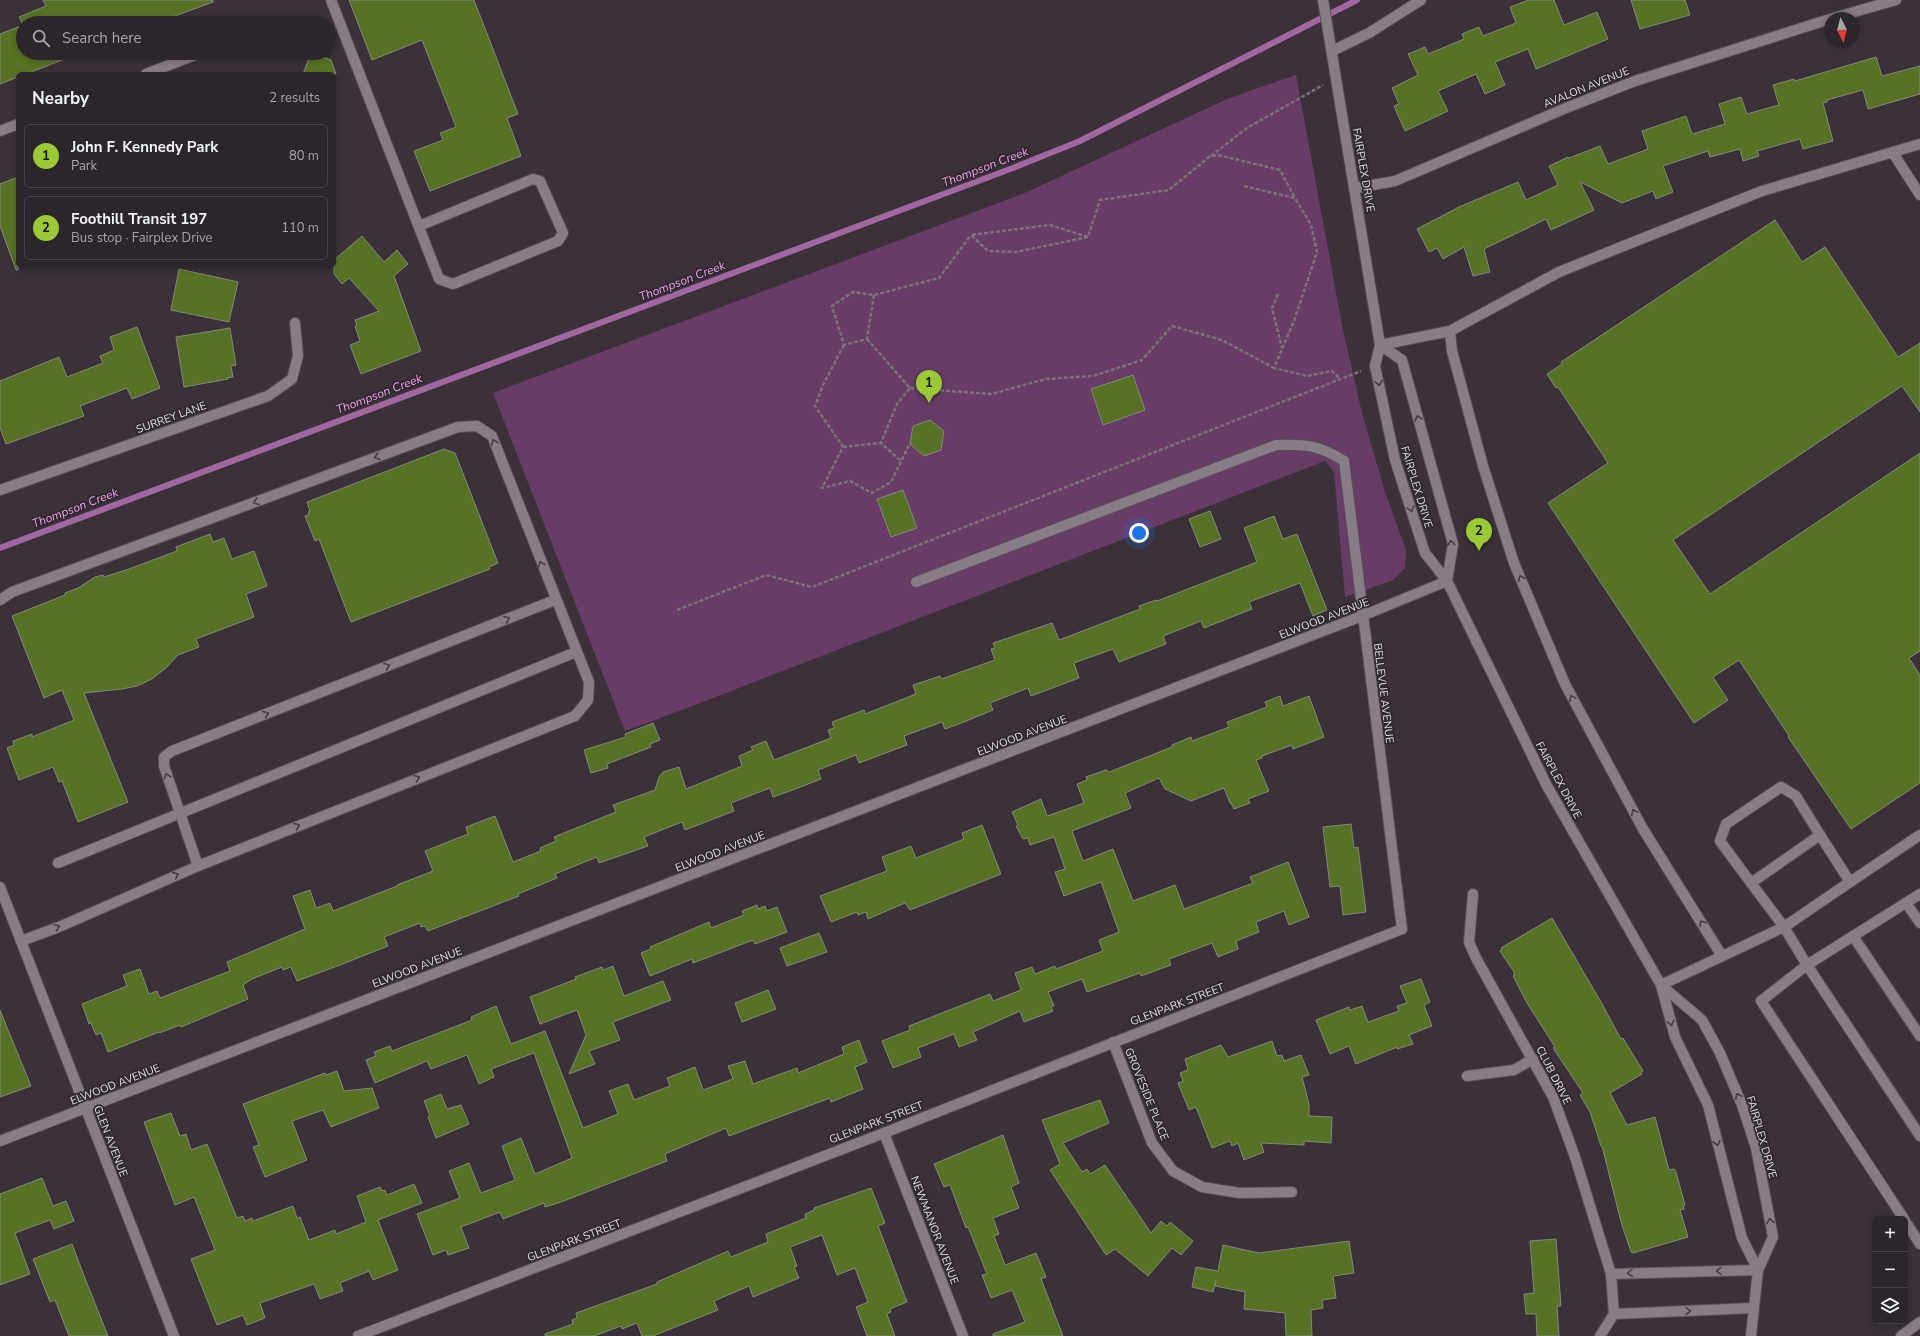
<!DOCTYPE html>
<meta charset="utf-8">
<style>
body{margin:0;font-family:"Nunito Sans",sans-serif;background:#342d33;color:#f1f3f6}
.controls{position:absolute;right:12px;bottom:12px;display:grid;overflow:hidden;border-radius:6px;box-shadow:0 2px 6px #0003}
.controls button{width:36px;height:36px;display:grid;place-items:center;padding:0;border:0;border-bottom:1px solid #484247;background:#2c252b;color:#f1f3f6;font:20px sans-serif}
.compass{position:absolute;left:1824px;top:12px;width:36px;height:36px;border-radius:50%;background:#2c252b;box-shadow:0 2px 6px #0003;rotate:173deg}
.you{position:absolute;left:1139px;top:533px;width:14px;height:14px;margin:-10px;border:3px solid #fff;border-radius:50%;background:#1a73e8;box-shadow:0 0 0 6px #1a73e833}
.badge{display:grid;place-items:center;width:26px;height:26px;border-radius:50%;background:#9acb34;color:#111;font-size:13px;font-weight:700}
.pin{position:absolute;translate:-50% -33px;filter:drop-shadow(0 1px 2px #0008)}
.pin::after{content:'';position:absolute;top:21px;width:14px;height:12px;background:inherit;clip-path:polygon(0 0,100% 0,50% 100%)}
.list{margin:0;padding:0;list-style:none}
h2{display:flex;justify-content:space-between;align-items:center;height:52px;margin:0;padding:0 16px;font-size:17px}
h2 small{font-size:13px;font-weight:400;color:#a6a5a9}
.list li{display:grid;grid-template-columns:26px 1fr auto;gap:12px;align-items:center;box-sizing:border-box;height:64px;margin:0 8px 8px;padding:0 8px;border:1px solid #484247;border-radius:6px}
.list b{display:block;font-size:15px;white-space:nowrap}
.list p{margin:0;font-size:13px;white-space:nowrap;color:#a6a5a9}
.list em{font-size:13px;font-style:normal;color:#a6a5a9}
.icon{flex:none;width:22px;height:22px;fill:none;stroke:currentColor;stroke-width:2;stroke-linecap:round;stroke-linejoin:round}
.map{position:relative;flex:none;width:1920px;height:1336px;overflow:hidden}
.search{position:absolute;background:#2c252b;box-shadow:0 2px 6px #0003;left:16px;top:16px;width:320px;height:44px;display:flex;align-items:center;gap:10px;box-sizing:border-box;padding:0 14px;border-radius:22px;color:#a6a5a9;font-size:15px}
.panel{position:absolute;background:#2c252b;box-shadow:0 2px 6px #0003;left:16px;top:72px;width:320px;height:196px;border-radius:6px}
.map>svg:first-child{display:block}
</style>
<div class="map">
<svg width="1920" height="1336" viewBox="0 0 1920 1336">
<rect width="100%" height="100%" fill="#3a3139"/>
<polygon fill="#683c67" points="1296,75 1343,330 1362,413 1385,492 1406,550 1405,568 1393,580 1345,597 1334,472 1325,461 682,710 625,731 493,393 1027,192 1227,99"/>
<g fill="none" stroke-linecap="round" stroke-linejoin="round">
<polyline stroke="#a267a1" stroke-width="6" points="0,548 1013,168 1080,141 1357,0"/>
</g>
<g fill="#577224" stroke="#83887c">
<polygon points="43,0 213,0 213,2 156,23 23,23 23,53 73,53 69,55 70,57 26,74 18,74 18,77 0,84 0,34 23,25 19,17 46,6"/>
<polygon points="349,0 474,0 518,114 507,118 521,156 430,191 414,151 443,140 440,133 456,127 422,40 372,60"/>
<polygon points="1529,0 1554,0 1564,25 1597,12 1608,39 1536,69 1528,49 1495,62 1505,85 1485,94 1476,74 1438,91 1448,111 1405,131 1394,106 1399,104 1392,88 1418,75 1408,54 1425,47 1428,54 1464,39 1462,34 1479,27 1483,36 1516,23 1510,7"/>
<polygon points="1631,0 1685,0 1690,15 1640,29"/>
<polygon points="311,53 331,60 336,74 303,74"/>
<polygon points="1876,57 1882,76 1920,66 1920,94 1868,109 1863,90 1827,100 1827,102 1823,103 1833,141 1803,149 1800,139 1757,151 1759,156 1743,161 1740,149 1710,157 1708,151 1663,166 1673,192 1656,199 1653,191 1622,203 1580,182 1594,210 1551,230 1546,219 1484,249 1490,272 1473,276 1464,247 1443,259 1437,248 1429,252 1417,229 1459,207 1518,182 1526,200 1558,185 1549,166 1568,157 1569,158 1600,146 1608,164 1648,149 1642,131 1686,116 1692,134 1725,124 1719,104 1741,97 1747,114 1779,105 1773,85 1794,79 1795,81"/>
<polygon points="18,177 18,270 16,270 0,226 0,184"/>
<polygon points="1775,220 1802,262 1825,247 1898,357 1920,343 1920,412 1902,386 1673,540 1710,594 1920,453 1920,651 1909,658 1920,675 1920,783 1851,829 1799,753 1788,737 1789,736 1739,660 1713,677 1728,700 1694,723 1548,503 1608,463 1558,387 1556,388 1547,374 1562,364 1561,362"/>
<polygon points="362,236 384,262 397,250 408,264 394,276 421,351 361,374 350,345 360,341 355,326 357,325 355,320 379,311 349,278 342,284 334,274 334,260"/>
<polygon points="179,269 238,282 229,322 171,310"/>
<polygon points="137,327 160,388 132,399 127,388 80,406 84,416 6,444 0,428 0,381 59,357 67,377 103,363 100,356 114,350 110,337"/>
<polygon points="230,328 236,365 231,366 233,377 227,378 228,379 184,387 176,337"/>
<polygon points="1133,375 1145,410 1103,425 1091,389"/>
<polygon points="930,420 944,431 941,450 924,456 910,444 913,426"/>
<polygon points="444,449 455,453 498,563 489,567 490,569 351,622 319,539 315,541 305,516 309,515 308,512 310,511 307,502"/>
<polygon points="903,490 917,528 891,537 877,499"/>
<polygon points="1210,511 1221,539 1200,547 1189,519"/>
<polygon points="1274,516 1283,539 1297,534 1327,610 1313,616 1300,583 1249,602 1252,609 1204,628 1201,621 1163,636 1166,644 1119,662 1113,649 1074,663 1079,678 1031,696 1028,688 990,703 993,710 964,722 945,729 942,722 904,736 907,745 859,763 856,755 818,770 821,779 798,788 773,797 770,788 731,803 734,811 685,830 682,822 644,837 648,846 599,863 597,857 555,874 557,878 518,894 519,896 428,931 425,926 421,927 420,923 384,937 388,946 340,965 297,981 291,967 283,970 282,967 252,979 243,985 248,999 181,1027 180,1025 159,1033 159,1032 108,1052 101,1033 96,1035 91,1023 89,1024 82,1004 127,986 123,975 140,969 149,994 157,991 160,998 230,971 227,962 305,929 293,896 310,890 316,908 330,903 333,911 397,886 397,885 433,871 425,851 468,834 466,827 495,816 513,862 541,851 540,848 556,841 554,837 616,812 613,805 655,790 659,777 663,772 679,767 686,789 742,766 739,756 753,750 751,747 766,741 774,760 831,738 828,730 834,728 832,722 864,710 865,714 916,694 913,685 940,676 941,679 995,660 991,649 995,648 993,643 1052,623 1059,640 1140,609 1139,606 1156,600 1157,601 1257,562 1244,528"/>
<polygon points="210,534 213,542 224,538 232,559 254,551 267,586 246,594 254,617 196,639 199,647 178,655 167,667 152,679 137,686 122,689 84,693 128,802 78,822 62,781 59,782 53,767 19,780 7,748 14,745 13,741 32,734 32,737 74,720 62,690 44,698 12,616 65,595 65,593 78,588 95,577 103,575 104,577 129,569 177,551 176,547"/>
<polygon points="1280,696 1283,706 1309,696 1324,737 1293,749 1292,745 1262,756 1262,758 1256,760 1269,791 1248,799 1250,803 1234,809 1231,803 1230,803 1224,788 1191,801 1165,789 1159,778 1125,793 1131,808 1072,831 1083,861 1113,849 1133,901 1175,885 1184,909 1253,883 1250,877 1288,862 1309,917 1289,925 1284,911 1256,922 1259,932 1236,941 1238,949 1218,957 1212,943 1169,959 1171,965 1141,976 1140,973 1087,992 1082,979 1048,992 1054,1006 1051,1007 1053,1011 1024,1022 1020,1011 973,1032 977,1040 959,1047 954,1034 918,1048 921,1057 893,1068 882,1041 910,1030 909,1026 990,994 993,1001 1021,990 1015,973 1032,967 1035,974 1055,966 1056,969 1103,951 1099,940 1119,932 1101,882 1064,896 1055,872 1065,869 1054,837 1030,845 1028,838 1023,839 1016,826 1018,825 1012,812 1041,799 1047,816 1084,803 1077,784 1087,780 1086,777 1106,770 1109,772 1172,747 1172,745 1191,737 1192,741 1229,727 1227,722 1267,707 1265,702"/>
<polygon points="653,723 660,740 650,744 651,747 607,764 608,768 591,773 584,750 626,737 625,734"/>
<polygon points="1351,824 1354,848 1358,847 1366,912 1343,915 1340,886 1330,887 1323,827"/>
<polygon points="982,825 1001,874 910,910 905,903 868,919 866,912 858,915 857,912 831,922 820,896 887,871 882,857 911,846 916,858 964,839 962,833"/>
<polygon points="757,905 758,909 765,906 767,911 777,907 787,932 755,944 753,940 693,963 692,959 650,976 641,953 651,949 650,947 709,922 711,928 744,915 742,911"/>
<polygon points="1552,918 1601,1002 1621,1039 1623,1038 1643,1071 1641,1072 1642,1074 1610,1093 1627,1125 1655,1117 1669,1170 1674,1169 1676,1172 1685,1205 1683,1205 1684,1209 1680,1210 1688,1237 1633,1253 1631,1252 1621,1222 1602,1146 1601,1146 1590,1112 1580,1095 1583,1093 1553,1048 1555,1047 1527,1003 1513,976 1514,976 1514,972 1500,951 1502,950 1501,948"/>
<polygon points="819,933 827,952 787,966 780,948"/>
<polygon points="613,966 624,996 663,981 671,1000 613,1022 620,1040 589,1051 595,1064 569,1074 586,1035 577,1010 540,1024 530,997 576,979 575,977 602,967 603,970"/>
<polygon points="1421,979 1430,1002 1424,1005 1432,1026 1409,1035 1413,1044 1397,1049 1397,1047 1356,1064 1349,1046 1330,1054 1316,1020 1349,1007 1350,1010 1362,1006 1368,1022 1399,1011 1397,1006 1407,1003 1400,986"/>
<polygon points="768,990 776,1009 742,1022 735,1003"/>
<polygon points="496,1006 511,1044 545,1031 583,1128 618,1114 609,1091 628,1084 634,1100 670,1086 667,1078 695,1067 703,1090 733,1079 728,1066 745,1061 753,1084 797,1068 798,1073 844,1054 842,1047 859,1040 867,1062 855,1067 863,1089 831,1102 830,1098 729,1136 726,1128 665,1154 667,1161 561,1202 545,1207 544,1203 503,1219 500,1212 461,1227 469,1248 448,1255 446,1250 433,1255 417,1214 460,1198 449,1171 469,1163 481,1193 515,1180 502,1146 521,1138 535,1174 572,1158 534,1053 491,1069 494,1077 479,1084 467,1055 431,1069 427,1061 375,1083 366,1060 376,1056 374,1052 390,1046 392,1051 472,1020 471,1017"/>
<polygon points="0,1010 31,1086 0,1097"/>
<polygon points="1272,1041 1277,1056 1282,1055 1284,1061 1301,1055 1309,1075 1302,1077 1309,1104 1309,1116 1332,1117 1331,1143 1304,1141 1304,1145 1261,1143 1264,1152 1244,1160 1238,1143 1232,1146 1230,1141 1212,1148 1196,1107 1189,1110 1178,1083 1183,1081 1180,1073 1188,1070 1185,1059 1221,1045 1228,1057"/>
<polygon points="337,1071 344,1091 372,1088 379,1108 331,1127 323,1110 292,1121 307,1160 265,1177 253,1147 259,1145 243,1104 325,1073 326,1075"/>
<polygon points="441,1094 447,1109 461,1105 469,1124 436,1138 428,1117 430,1116 424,1101"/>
<polygon points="1100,1100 1109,1123 1063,1143 1082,1172 1087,1169 1090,1174 1105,1165 1151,1233 1161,1221 1167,1226 1170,1222 1193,1241 1181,1255 1172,1248 1148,1276 1115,1249 1106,1255 1050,1170 1060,1164 1042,1120"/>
<polygon points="171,1113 180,1136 186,1134 191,1150 207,1144 237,1218 243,1216 245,1221 252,1218 253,1221 293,1206 297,1218 300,1217 309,1240 335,1230 336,1234 366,1222 357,1196 380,1187 382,1191 385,1190 387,1195 414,1184 422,1203 378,1220 398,1270 373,1280 369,1271 340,1283 343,1291 320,1299 314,1284 260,1303 265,1318 247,1325 243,1315 217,1325 191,1259 215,1250 194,1197 175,1205 144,1122"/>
<polygon points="1003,1135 1019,1183 1011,1187 1019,1208 993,1218 999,1234 994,1236 1005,1265 1036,1253 1046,1277 1041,1279 1063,1336 993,1336 993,1334 1025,1322 1012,1290 991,1298 982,1275 987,1274 968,1227 966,1228 950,1185 944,1187 934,1164"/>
<polygon points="42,1178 53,1206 66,1201 74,1221 54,1229 50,1220 15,1233 30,1274 0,1285 0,1194"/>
<polygon points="871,1188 885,1223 878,1226 907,1302 890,1309 891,1312 887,1314 895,1336 867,1336 856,1307 868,1302 855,1268 837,1275 822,1235 790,1247 797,1266 794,1267 799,1278 753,1297 749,1286 714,1301 718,1310 653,1336 642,1336 637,1323 622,1329 621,1326 594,1336 545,1336 545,1334 573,1324 572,1320 577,1318 576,1313 657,1284 657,1282 728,1251 731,1257 768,1242 766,1234 806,1218 805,1214 814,1210 814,1208"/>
<polygon points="1556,1239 1561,1306 1557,1306 1559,1336 1537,1336 1536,1314 1526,1314 1524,1294 1534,1293 1530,1241"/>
<polygon points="1349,1241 1354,1273 1333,1276 1336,1298 1322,1300 1323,1308 1311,1310 1312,1336 1286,1336 1285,1313 1244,1309 1245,1292 1215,1286 1216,1280 1213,1292 1192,1287 1196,1267 1218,1271 1223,1245 1259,1253"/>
<polygon points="72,1244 81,1268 108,1336 69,1336 55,1300 50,1302 33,1259"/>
</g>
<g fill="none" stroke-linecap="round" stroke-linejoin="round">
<defs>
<g id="lane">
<polyline points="331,0 439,279 453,284 558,241 563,233 540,181 533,179 419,226"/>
<polyline points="1332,51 1369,33 1421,0"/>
<polyline points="1893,153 1920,195"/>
<polyline points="1450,331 1452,351 1483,466 1514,563 1565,684 1643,829 1722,956"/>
<polyline points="1380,345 1450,331 1559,272 1626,245 1762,191 1920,144"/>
<path d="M916 582 1276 445C1304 444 1320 445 1344 461"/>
<polyline points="0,600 12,592 458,427 477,426 492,436 589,682 588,700 575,716 198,866 59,927 21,941"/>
<polygon points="1820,835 1850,882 1784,927 1751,883"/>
<polyline points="58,863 576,652"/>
<polyline points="198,866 164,766 164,757 172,751 555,600"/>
<polyline points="1850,882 1920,835"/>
<polyline points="1751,883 1720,841 1726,824 1781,787 1796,796 1820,835"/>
<polyline points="1920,894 1807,965 1920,1136"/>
<polyline points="1906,903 1920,923"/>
<polyline points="1853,936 1920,1036"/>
<polyline points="1661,985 1784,927 1807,965 1761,1001 1904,1219"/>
<polyline points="1467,1076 1514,1070 1533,1059"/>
<polyline points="1905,1221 1920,1244"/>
<polyline points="1901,1336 1920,1322"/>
</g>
<g id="street">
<polyline points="1833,18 1896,0"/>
<polyline points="146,74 200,53"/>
<polyline points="0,131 18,124"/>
<polyline points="1356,188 1395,181 1566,108 1635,81 1830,19"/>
<polyline points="0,490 268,396 292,379 298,356 295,323"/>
<polyline points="0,887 174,1336"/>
<polyline points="1473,894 1469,942 1476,958 1553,1097 1575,1157 1611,1274 1614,1314 1600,1336"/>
<polyline points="1113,1042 1152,1143 1173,1171 1202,1187 1240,1193 1292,1192"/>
<polyline points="884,1133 963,1336"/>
<polyline points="0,1141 1362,616 1447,581"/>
<polyline points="1611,1274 1758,1270"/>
<polyline points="1614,1314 1754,1308"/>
<polyline points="358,1336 884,1133 1402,929 1344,461"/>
</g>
<g id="secondary">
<polyline points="1323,0 1380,345 1375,366 1395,460 1425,553 1447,581 1547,786 1661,985 1675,1037 1708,1105 1742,1238 1758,1270"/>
<polyline points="1380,345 1402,360 1453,544 1447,581"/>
<polyline points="1661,985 1702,1020 1720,1053 1742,1105 1756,1148 1773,1237 1758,1270 1751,1336"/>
</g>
</defs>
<use href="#lane" stroke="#575057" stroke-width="12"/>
<use href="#street" stroke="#575057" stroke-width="12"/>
<use href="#secondary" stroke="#575057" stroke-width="12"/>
<g stroke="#797279" stroke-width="2.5" stroke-dasharray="4 2" stroke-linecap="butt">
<polyline points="1211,156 1247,128 1323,85"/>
<polyline points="1244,186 1295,198 1311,225 1317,252 1294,321 1274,368 1307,376 1332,371 1340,379"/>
<polyline points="1088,237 1016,252 988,251 971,235 1050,225 1088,237 1100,200 1169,190 1209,157 1218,155 1280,170 1295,198"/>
<polyline points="1278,294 1272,308 1282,348"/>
<polyline points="874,295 867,339 844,345 832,306 853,292 874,295 939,278 971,235"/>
<polyline points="867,339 910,388 897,404 881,443"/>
<polyline points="844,345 823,385 815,406 843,447 822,488 850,481 872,493 891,482 910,443"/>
<polyline points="910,388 991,394 1046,379 1093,376 1142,360 1172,326 1222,340 1274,368"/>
<polyline points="843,447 881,443 901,461"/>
<polyline points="677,610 766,575 812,587 1361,371"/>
</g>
<use href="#lane" stroke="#877d86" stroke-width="10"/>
<use href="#street" stroke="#877d86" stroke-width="10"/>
<use href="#secondary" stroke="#877d86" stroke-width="10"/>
</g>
<defs><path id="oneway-chevron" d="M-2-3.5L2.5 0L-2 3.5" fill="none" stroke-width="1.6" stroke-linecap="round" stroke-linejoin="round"/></defs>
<g stroke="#463d45">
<use href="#oneway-chevron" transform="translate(1379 383) rotate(78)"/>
<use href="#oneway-chevron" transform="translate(1418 418) rotate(-105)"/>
<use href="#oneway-chevron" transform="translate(494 442) rotate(-112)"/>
<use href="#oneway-chevron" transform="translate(377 457) rotate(160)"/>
<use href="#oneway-chevron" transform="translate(256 502) rotate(160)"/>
<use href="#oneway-chevron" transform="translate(1411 509) rotate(72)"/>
<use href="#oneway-chevron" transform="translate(1451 543) rotate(-96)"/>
<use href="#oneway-chevron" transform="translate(541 564) rotate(-111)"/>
<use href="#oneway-chevron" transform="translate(1521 578) rotate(-113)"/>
<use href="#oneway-chevron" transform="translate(507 619) rotate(-22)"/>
<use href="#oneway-chevron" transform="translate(387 666) rotate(-22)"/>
<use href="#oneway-chevron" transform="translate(1572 698) rotate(-118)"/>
<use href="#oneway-chevron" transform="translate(266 714) rotate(-22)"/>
<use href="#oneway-chevron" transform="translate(167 776) rotate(-108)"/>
<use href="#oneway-chevron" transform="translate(417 778) rotate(-22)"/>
<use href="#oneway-chevron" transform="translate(1634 812) rotate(-118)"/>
<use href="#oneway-chevron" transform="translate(297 826) rotate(-22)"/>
<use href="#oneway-chevron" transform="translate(176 875) rotate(-24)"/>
<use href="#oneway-chevron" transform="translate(1702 923) rotate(-122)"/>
<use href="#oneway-chevron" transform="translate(57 927) rotate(-22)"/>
<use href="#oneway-chevron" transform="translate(1671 1023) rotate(75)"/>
<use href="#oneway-chevron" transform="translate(1738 1096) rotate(-114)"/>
<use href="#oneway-chevron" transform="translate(1717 1143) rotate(76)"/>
<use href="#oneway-chevron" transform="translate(1770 1221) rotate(-100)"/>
<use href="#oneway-chevron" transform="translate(1719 1271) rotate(179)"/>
<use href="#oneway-chevron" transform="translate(1630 1273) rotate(179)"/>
<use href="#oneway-chevron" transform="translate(1688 1311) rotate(-2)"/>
</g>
<g text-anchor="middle" stroke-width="3.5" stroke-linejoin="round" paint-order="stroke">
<g font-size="11" fill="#e2dde2" stroke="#30282f">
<text transform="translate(1586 87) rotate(-22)" y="4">AVALON AVENUE</text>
<text transform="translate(1364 170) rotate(80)" y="4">FAIRPLEX DRIVE</text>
<text transform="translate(171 417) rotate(-20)" y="4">SURREY LANE</text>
<text transform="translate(1417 487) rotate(73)" y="4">FAIRPLEX DRIVE</text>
<text transform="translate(1324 618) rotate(-21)" y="4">ELWOOD AVENUE</text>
<text transform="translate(1384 693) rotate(83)" y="4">BELLEVUE AVENUE</text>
<text transform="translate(1022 735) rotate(-21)" y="4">ELWOOD AVENUE</text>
<text transform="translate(1559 780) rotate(62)" y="4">FAIRPLEX DRIVE</text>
<text transform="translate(720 851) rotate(-21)" y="4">ELWOOD AVENUE</text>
<text transform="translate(417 967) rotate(-21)" y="4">ELWOOD AVENUE</text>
<text transform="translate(1177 1004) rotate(-21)" y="4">GLENPARK STREET</text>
<text transform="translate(1554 1075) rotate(63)" y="4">CLUB DRIVE</text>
<text transform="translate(115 1084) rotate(-21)" y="4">ELWOOD AVENUE</text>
<text transform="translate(1147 1094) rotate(68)" y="4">GROVESIDE PLACE</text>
<text transform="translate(876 1122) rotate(-21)" y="4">GLENPARK STREET</text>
<text transform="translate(1762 1137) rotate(74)" y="4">FAIRPLEX DRIVE</text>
<text transform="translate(111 1141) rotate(69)" y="4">GLEN AVENUE</text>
<text transform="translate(935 1230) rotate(69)" y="4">NEWMANOR AVENUE</text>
<text transform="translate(574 1240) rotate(-21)" y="4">GLENPARK STREET</text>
</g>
<g font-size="12" font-style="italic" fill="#f2a0ef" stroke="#30282f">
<text transform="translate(985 167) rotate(-21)" y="4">Thompson Creek</text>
<text transform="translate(682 281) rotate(-21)" y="4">Thompson Creek</text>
<text transform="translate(379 394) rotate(-21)" y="4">Thompson Creek</text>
<text transform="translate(75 508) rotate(-21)" y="4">Thompson Creek</text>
</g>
</g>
</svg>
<div class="controls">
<button>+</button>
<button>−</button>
<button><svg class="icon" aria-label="layers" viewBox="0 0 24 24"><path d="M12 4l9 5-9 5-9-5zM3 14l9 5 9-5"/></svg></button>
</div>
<svg class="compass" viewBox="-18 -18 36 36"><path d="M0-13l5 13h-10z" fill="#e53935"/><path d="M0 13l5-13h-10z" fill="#a6a5a9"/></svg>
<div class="you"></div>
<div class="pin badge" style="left:929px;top:403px">1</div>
<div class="pin badge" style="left:1479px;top:551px">2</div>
<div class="search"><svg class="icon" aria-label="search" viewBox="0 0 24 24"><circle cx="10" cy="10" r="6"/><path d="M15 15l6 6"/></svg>Search here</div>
<section class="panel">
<h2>Nearby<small>2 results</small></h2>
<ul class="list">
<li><span class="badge">1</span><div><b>John F. Kennedy Park</b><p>Park</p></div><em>80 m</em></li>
<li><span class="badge">2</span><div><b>Foothill Transit 197</b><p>Bus stop · Fairplex Drive</p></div><em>110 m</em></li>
</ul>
</section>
</div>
